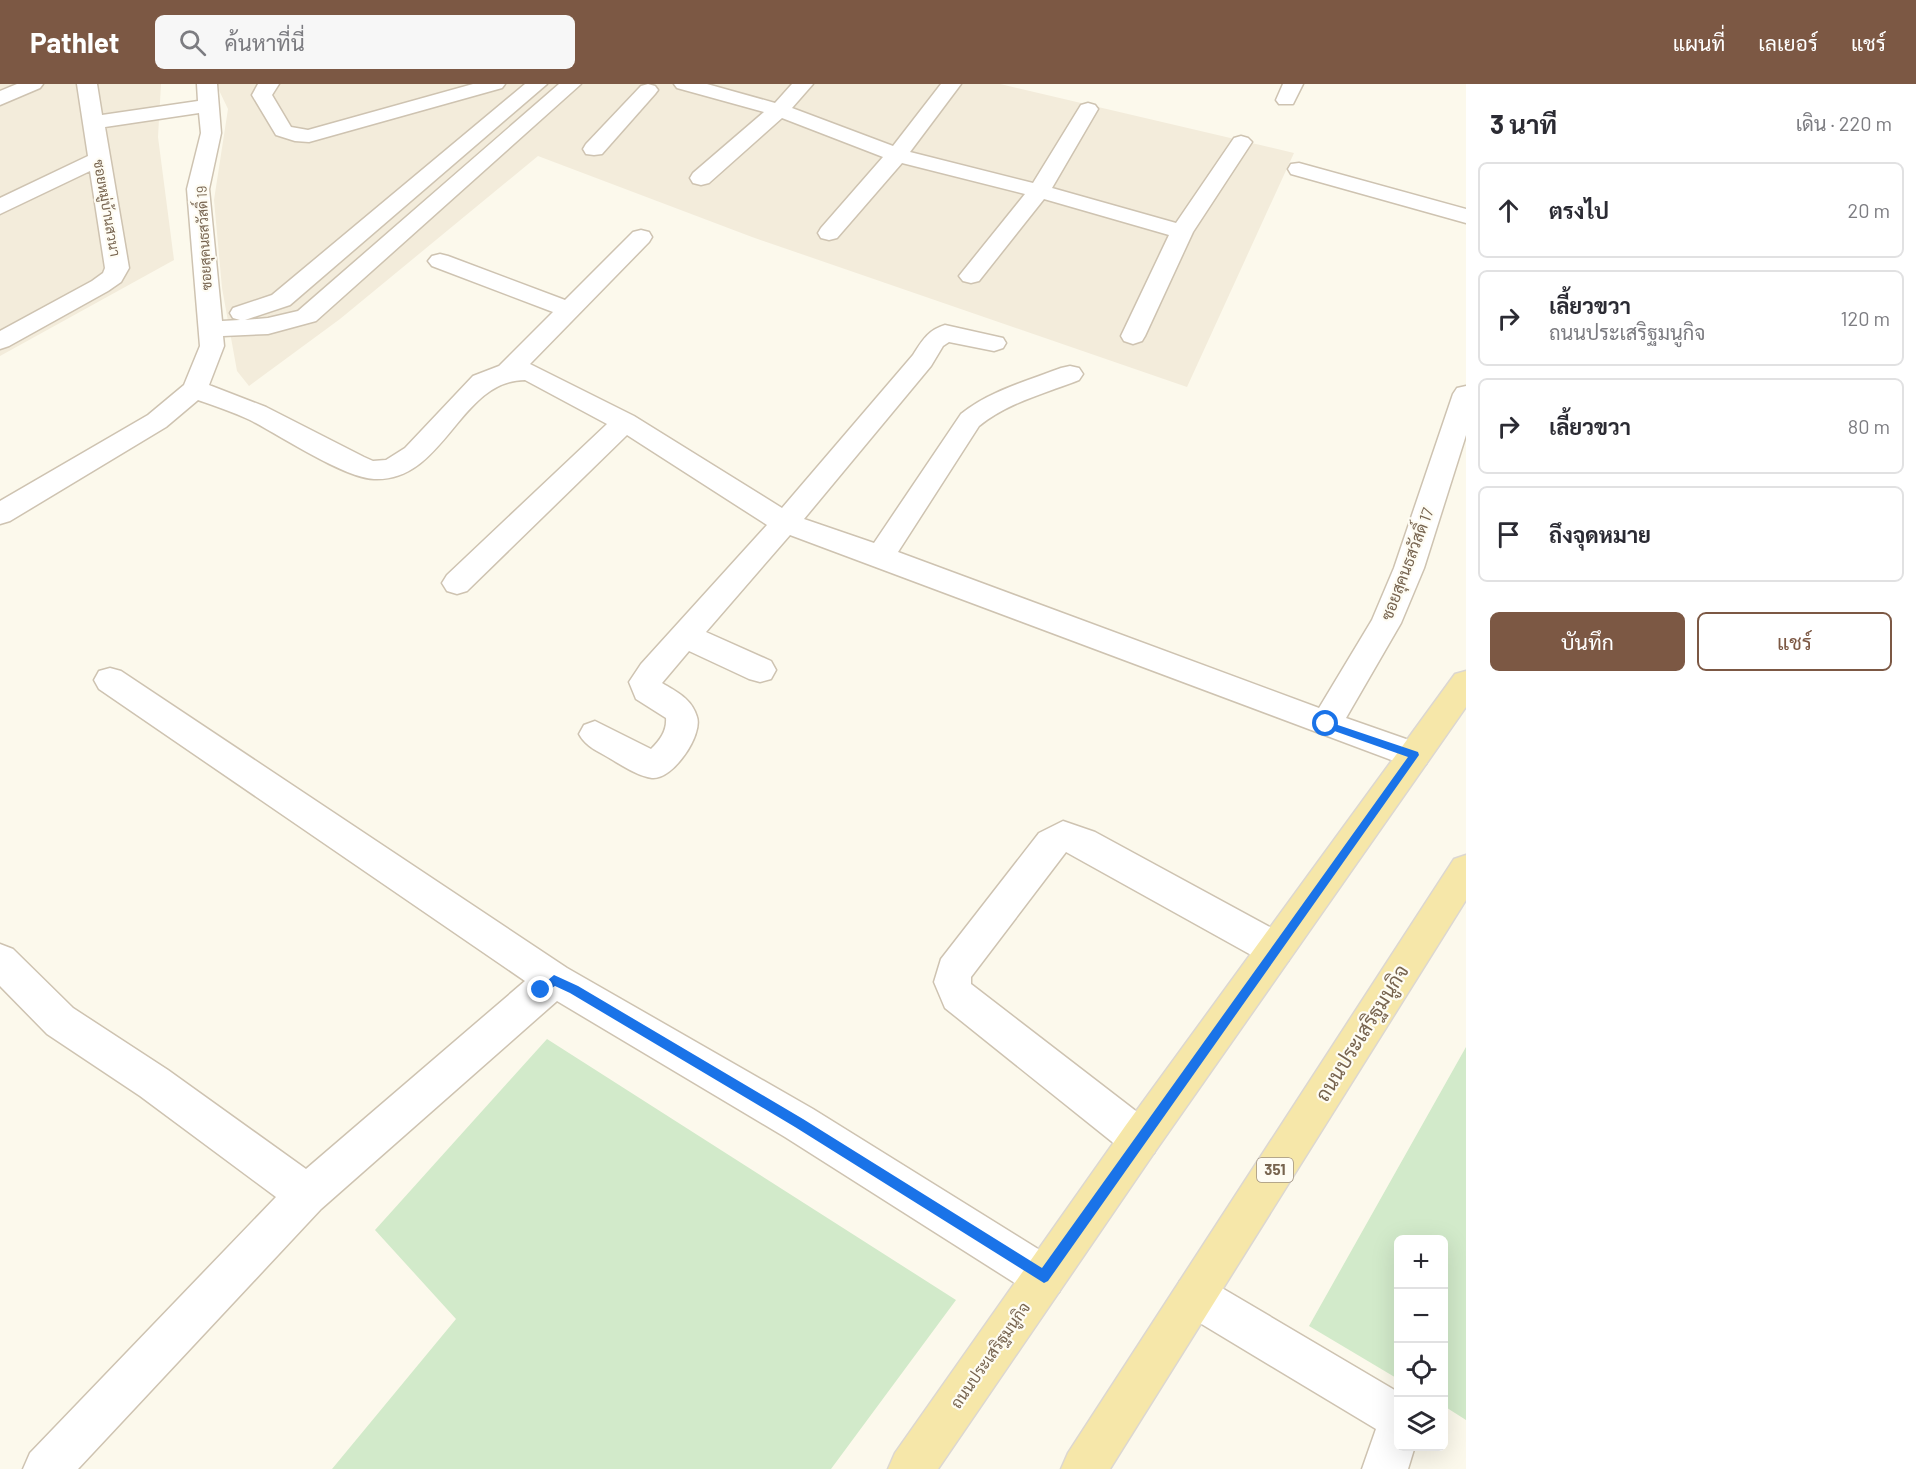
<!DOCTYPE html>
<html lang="th">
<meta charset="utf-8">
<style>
body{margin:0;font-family:Barlow,Sarabun,sans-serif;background:#f7f7f7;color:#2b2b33}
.controls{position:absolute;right:18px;bottom:18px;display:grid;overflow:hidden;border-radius:9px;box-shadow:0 6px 24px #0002}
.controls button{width:54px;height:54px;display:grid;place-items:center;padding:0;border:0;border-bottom:2px solid #e1e1e2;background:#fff;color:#2b2b33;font:30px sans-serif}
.stop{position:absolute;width:18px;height:18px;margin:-14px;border:4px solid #1a73e8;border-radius:50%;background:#fff}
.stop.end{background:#1a73e8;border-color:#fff;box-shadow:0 2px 6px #0008}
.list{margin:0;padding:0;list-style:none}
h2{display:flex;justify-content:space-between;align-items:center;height:78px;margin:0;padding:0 24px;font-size:26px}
h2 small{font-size:20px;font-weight:400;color:#7c7c81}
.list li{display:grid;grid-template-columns:39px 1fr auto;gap:18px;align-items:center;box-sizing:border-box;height:96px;margin:0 12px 12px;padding:0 12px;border:2px solid #e1e1e2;border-radius:9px}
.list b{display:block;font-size:22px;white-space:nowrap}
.list p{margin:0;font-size:20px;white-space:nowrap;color:#7c7c81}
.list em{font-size:20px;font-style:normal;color:#7c7c81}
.actions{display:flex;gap:12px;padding:18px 24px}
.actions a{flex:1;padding:14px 0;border:2px solid #7c5844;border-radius:9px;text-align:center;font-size:21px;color:#7c5844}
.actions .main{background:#7c5844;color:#fff}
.icon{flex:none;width:33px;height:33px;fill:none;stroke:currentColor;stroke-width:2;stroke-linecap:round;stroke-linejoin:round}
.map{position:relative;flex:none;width:1466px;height:1385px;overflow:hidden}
header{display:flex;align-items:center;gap:36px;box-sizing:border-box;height:84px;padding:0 30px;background:#7c5844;color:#fff}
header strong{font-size:28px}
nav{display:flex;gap:33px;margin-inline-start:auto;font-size:21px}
.search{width:420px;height:54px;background:#f7f7f7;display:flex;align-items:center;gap:15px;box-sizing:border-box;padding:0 21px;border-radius:9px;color:#7c7c81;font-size:22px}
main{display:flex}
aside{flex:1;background:#fff}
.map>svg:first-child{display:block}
</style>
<header>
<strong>Pathlet</strong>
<div class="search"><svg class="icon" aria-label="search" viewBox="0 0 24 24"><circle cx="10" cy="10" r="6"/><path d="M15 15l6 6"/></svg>ค้นหาที่นี่</div>
<nav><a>แผนที่</a><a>เลเยอร์</a><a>แชร์</a></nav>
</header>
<main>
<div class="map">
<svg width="1466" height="1385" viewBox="0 0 1466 1385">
<rect width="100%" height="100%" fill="#fcf9ec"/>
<g fill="#f3ecdb">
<polygon points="0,0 161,0 158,53 174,176 0,272"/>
<polygon points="216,0 1000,0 1294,69 1187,303 752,153 538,72 340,235 249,302 237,287 222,204 214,116 228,25"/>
</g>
<g fill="#d2eaca">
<polygon points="547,955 956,1216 831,1385 332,1385 456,1235 375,1146"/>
<polygon points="1466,963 1466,1336 1444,1322 1444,1156 1398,1156 1398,1295 1309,1242"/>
</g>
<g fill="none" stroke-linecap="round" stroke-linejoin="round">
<defs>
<g id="minor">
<polygon points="17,0 43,0 40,4 0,21 0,7"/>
<path d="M77 0H97L102 31 198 17 197 0H217L221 49 209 105 222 237 240 236 233 234 230 229 233 224 272 211 525 0H547L290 221 245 236 268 234 298 227 559 0H581L316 237 268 250 223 252 224 262 209 301 266 323 364 373 373 377 386 376 405 364 473 292 499 282 553 228 432 182 428 177 432 172 440 170 448 172 565 216 633 148 641 146 649 148 652 153 649 158 530 280 634 332 782 424 913 271C922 257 928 246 945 241L1003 254 1006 259 1003 264 994 267 949 258 943 262 931 282 804 435 874 459 961 330C989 307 1027 297 1061 284L1070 282 1079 284 1083 290 1079 296C1046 309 1007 319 979 342L898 468 1319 624 1372 536 1394 484 1453 310 1457 304 1466 302V351L1424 484 1401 539 1346 634 1426 662 1430 671 1426 680 1414 684 1402 680 790 451 706 548 771 577 776 586 771 595 760 598 749 595 689 567 662 599C677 608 692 615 697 633 703 651 673 696 652 694 638 692 623 682 611 675 598 667 586 663 579 650L584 641 595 637 651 665C660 656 667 647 666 634L636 615 629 598 641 580 767 441 627 351 467 507 457 510 447 507 442 499 447 491 607 340 525 296C459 296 445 398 374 395 344 394 279 351 250 336 233 328 215 322 198 316L166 343 10 437 0 440V417L148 331 184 301 200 262 187 105 201 49 199 29 105 43 129 184 121 198 108 207 9 262 0 265V247L92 197 103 189 105 184 90 87 0 130V114L88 72Z"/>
<polygon points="258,0 279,0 272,11 291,43 308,46 473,0 505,0 502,4 309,58 295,57 276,51 252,11"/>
<polygon points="648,0 655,2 658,6 655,10 602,70 594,71 586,70 583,65 586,60 641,2"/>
<polygon points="674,0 707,0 775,19 792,0 813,0 792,24 893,62 941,0 961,0 910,68 1033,99 1081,21 1088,19 1095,21 1098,25 1052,104 1176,139 1234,54 1241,52 1248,54 1252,58 1193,148 1145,252 1142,257 1133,260 1124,257 1121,252 1169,151 1044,115 979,197 971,199 963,197 959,192 963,187 1025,110 902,79 837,154 829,156 821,154 818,149 821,144 883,73 782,34 709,99 701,101 693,99 690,94 693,89 764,28 677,4"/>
<polygon points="1283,0 1303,0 1293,20 1279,20 1276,16"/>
<polygon points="1299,79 1466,125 1466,139 1291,90 1288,85 1291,80"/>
<polygon points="110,584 121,587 567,884 813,1025 1059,1178 1065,1193 1059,1208 1044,1214 1029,1208 785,1053 557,917 321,1125 78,1385 23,1385 30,1369 276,1113 140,1012 47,950 0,902 0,860 13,865 73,924 168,986 306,1085 525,897 99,605 94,596 99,587"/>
<polygon points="1063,737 1095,748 1288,853 1293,865 1288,877 1275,881 1262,877 1066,768 971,893 971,900 1154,1041 1160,1055 1154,1069 1140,1075 1126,1069 945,924 934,898 941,875 1039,749"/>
<polygon points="1195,1191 1210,1197 1398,1308 1398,1362 1415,1362 1408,1385 1362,1385 1376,1345 1180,1227 1174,1212 1180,1197"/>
</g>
<g id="major">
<polygon points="1466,587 1466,623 1154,1069 938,1385 888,1385 895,1369 1126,1041 1455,590"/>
<polygon points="1466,771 1466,816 1110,1385 1061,1385 1068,1369 1454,775"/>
</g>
</defs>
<use href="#minor" stroke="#cec3b1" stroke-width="3"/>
<use href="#major" stroke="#dcd7d1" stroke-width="3"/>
<use href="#minor" fill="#fff" fill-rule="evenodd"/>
<use href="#major" fill="#f6e7a9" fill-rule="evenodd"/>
</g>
<polygon fill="#1a73e8" points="1326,637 1418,668 1419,671 1048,1197 1044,1199 795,1043 570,909 555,902 541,911 536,906 554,891 578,902 803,1035 1042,1184 1408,673 1323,643 1322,640"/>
<g text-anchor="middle" stroke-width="4.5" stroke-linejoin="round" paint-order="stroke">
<g font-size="14" fill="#77644f" stroke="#fefcf3">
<text transform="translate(107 124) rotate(80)" y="5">ซอยหมู่บ้านสวนา</text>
<text transform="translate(204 154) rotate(-93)" y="5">ซอยสุคนธสวัสดิ์ 19</text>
</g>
<rect fill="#fefcf3" stroke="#a09280" stroke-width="1.5" x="1257" y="1074" width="36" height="24" rx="4.5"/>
<g font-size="15" font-weight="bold" fill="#77644f">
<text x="1275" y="1091">351</text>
</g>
<g font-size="16" fill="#77644f" stroke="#fefcf3">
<text transform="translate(1407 480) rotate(-69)" y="6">ซอยสุคนธสวัสดิ์ 17</text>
<text transform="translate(990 1271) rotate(-55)" y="6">ถนนประเสริฐมนูกิจ</text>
</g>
<g font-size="20" fill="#77644f" stroke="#fefcf3">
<text transform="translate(1362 949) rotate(-58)" y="7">ถนนประเสริฐมนูกิจ</text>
</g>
</g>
</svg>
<div class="controls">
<button>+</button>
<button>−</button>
<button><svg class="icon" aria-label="locate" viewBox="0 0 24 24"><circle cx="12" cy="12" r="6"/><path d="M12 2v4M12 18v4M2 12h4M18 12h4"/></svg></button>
<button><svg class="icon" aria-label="layers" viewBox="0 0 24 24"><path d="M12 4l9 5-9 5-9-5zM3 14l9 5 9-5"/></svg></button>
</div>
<div class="stop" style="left:1326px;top:640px"></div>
<div class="stop end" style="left:541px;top:906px"></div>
</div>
<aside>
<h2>3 นาที<small>เดิน · 220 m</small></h2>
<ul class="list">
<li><svg class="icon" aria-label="ahead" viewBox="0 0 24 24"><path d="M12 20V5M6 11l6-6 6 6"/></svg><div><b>ตรงไป</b></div><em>20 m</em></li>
<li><svg class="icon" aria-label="right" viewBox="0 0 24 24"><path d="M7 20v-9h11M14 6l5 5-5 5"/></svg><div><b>เลี้ยวขวา</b><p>ถนนประเสริฐมนูกิจ</p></div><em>120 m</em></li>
<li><svg class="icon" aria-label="right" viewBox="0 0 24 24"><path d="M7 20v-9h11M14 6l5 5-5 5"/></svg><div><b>เลี้ยวขวา</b></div><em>80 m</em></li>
<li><svg class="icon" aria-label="arrive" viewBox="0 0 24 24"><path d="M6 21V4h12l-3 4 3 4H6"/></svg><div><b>ถึงจุดหมาย</b></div></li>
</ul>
<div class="actions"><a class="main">บันทึก</a><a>แชร์</a></div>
</aside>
</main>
